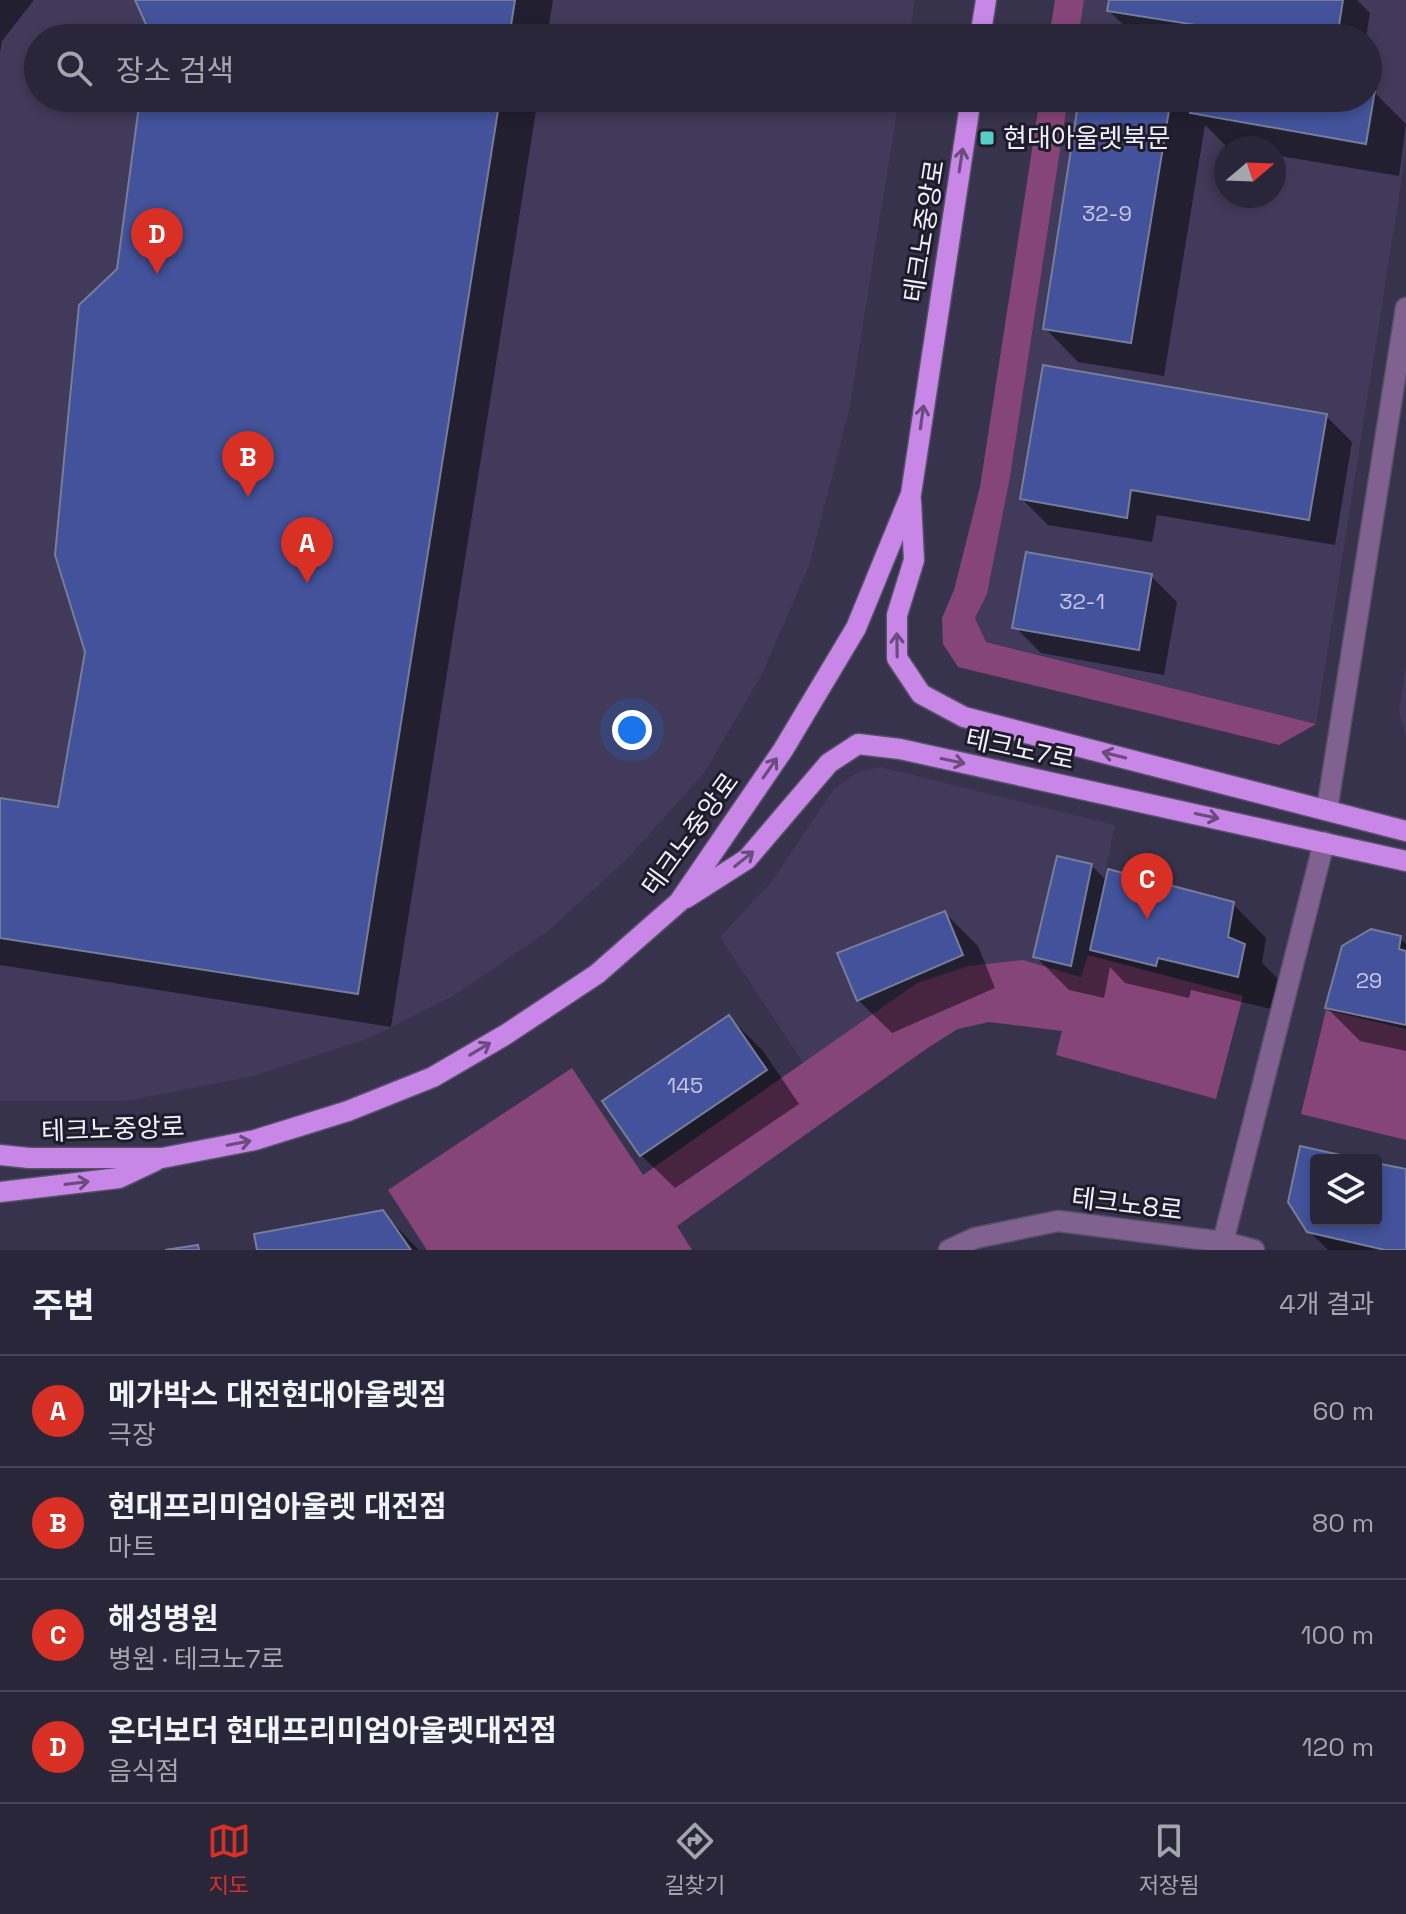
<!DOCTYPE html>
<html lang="ko">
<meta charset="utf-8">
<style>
body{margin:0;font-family:"Space Grotesk","Noto Sans KR",sans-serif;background:#363244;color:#f1f3f6}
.controls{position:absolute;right:24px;bottom:24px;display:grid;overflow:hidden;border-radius:8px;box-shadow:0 4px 12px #0003}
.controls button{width:72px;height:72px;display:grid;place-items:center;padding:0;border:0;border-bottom:2px solid #464353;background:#2a2639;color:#f1f3f6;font:40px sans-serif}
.compass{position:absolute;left:1214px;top:136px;width:72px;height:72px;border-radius:50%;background:#2a2639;box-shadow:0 4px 12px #0003;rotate:71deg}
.you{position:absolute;left:632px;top:730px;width:28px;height:28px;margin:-20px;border:6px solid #fff;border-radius:50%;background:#1a73e8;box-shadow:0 0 0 12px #1a73e833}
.badge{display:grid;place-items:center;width:52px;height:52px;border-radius:50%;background:#d93025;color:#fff;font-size:26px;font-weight:700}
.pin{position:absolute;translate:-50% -66px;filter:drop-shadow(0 2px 4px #0008)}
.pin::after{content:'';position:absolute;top:42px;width:28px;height:24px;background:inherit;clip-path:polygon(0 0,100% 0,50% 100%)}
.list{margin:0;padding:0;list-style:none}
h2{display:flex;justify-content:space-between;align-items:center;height:104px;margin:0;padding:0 32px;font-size:34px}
h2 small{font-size:26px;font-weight:400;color:#a5a5ae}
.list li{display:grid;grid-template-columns:52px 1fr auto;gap:24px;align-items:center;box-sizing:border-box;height:112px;padding:0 32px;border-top:2px solid #464353}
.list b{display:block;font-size:30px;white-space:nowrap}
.list p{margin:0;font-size:26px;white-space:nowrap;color:#a5a5ae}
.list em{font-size:26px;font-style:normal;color:#a5a5ae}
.icon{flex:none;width:44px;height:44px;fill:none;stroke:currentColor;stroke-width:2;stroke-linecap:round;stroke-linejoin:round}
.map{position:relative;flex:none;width:1406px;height:1250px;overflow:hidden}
.search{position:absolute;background:#2a2639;box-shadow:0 4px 12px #0003;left:24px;right:24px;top:24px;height:88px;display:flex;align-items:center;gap:20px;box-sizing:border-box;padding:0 28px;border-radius:44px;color:#a5a5ae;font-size:30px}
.sheet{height:552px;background:#2a2639}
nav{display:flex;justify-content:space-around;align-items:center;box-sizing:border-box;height:112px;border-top:2px solid #464353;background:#2a2639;font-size:22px;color:#a5a5ae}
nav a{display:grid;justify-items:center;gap:4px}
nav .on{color:#d93025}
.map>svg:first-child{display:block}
</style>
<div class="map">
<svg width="1406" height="1250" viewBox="0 0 1406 1250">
<rect width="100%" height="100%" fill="#38334c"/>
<g fill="#413a5a" fill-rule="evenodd">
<polygon points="0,0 915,0 909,38 38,38 38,98 899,98 849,411 809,566 762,674 704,773 626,860 547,932 453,996 372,1037 254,1076 126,1101 0,1101"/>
<path d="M1084 0H1406V152L1316 724 985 641 975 617 987 594 1010 477 1068 98H1368V38H1078ZM1226 148H1274V196H1226Z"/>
<polygon points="1406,665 1406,737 1399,712"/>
<polygon points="880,767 1115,825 1088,955 1082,977 1023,960 968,966 917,983 804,1064 720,937 772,881 834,789 858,772"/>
</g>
<g fill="#864579">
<polygon points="1055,0 1084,0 1078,38 1049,38"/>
<polygon points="1040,98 1068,98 1010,477 987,594 975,618 986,642 1316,724 1279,745 958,667 943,644 942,618 954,590 980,487"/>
<polygon points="1088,955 1243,996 1216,1099 1056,1055 1062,1031 989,1022 958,1029 929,1047 677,1226 692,1250 427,1250 388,1190 572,1068 643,1175 917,983 968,966 1023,960 1081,977"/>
<polygon points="1326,1010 1406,1029 1406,1140 1301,1114"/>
</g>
<g fill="#0007">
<polygon points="0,0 34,0 2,41 0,52"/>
<polygon points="137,0 553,0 547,38 150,38 151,31"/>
<polygon points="1111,0 1357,0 1370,13 1366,38 1145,38 1135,36 1109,11"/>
<polygon points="1368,91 1374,92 1406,124 1399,176 1274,155 1274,148 1226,146 1205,125 1164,376 1078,362 1045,328 1081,98 1368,98"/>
<polygon points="142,98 538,98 391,1027 0,965 0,800 60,809 87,652 119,270"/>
<polygon points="1326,416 1352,442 1335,545 1157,515 1152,542 1048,525 1022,499"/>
<polygon points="1151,576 1177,602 1164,675 1041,653 1015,627"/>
<polygon points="1091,865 1108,882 1233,904 1266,938 1262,963 1278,979 1271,1009 1191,990 1189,998 1125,983 1110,967 1104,998 1069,990 1035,956"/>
<polygon points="945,913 978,946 995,988 892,1033 858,1000"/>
<polygon points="1400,938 1406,944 1406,1051 1360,1041 1327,1008"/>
<polygon points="729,1017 763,1051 799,1104 675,1188 641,1155 605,1101"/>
<polygon points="1302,1148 1354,1160 1316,1160 1316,1220 1376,1220 1376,1165 1406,1172 1406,1250 1328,1250 1309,1231"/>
<polygon points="382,1212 419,1250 259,1250"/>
</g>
<g fill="#43529a" stroke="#757d99" stroke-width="2">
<polygon points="135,0 515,0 509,38 148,38 149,31"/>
<polygon points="1109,0 1343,0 1337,38 1278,38 1107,11"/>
<polygon points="1368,89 1375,90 1366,144 1190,113 1192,98 1368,98"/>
<polygon points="140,98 500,98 358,994 0,938 0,798 58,807 85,652 55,555 66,439 79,305 117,269"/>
<polygon points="1079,98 1171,98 1131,343 1043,329"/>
<polygon points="1043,365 1327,414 1309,520 1131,490 1127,518 1020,499"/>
<polygon points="1026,552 1152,574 1139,650 1012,628"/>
<polygon points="1057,856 1092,864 1071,966 1033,957"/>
<polygon points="1108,869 1234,902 1228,937 1245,944 1238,977 1158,958 1156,966 1090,950"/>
<polygon points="945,911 963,955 857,1001 837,953"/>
<polygon points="1371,929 1401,936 1399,949 1406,951 1406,1025 1325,1008 1342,946"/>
<polygon points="729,1015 767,1070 640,1156 602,1101"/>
<polygon points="1300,1146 1363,1160 1316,1160 1316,1220 1376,1220 1376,1163 1406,1169 1406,1250 1385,1250 1307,1232 1288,1202"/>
<polygon points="383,1210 411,1250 257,1250 254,1234"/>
<polygon points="198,1245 199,1250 165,1250"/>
</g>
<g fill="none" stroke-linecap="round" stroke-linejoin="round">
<defs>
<g id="minor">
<polyline points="1327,810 1406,308"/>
<polyline points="1223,1242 1324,842"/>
<polyline points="949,1250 975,1238 1058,1221 1223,1242 1254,1250"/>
</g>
<g id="major">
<polyline points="980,38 986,0"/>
<polyline points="911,501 914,560 897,615 897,658 921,694 964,717 1406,831"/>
<polyline points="686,898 747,859 829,763 858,744 900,749 1406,861"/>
<polyline points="0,1155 29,1158 162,1158 255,1140 348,1111 433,1077 505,1035 597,974 679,902 783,750 856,628 911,494 971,98"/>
<polyline points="0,1192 119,1178 155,1161"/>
</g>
</defs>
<use href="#minor" stroke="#565169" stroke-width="23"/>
<use href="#major" stroke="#565169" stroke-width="23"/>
<use href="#minor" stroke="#806190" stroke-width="20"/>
<use href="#major" stroke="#c887e7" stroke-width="20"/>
</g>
<defs><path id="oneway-shaft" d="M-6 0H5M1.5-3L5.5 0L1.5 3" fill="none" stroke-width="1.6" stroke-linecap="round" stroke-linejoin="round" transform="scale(2)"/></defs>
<g stroke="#6a4c7e">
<use href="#oneway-shaft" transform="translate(961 160) rotate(-81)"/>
<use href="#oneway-shaft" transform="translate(922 417) rotate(-82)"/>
<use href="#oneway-shaft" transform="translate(897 645) rotate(-91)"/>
<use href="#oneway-shaft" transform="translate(1114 755) rotate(-166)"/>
<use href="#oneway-shaft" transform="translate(953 761) rotate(12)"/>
<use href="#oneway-shaft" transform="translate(770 768) rotate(-55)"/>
<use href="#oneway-shaft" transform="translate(1207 816) rotate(12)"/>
<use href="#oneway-shaft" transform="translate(744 859) rotate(-39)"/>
<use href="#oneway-shaft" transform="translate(480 1049) rotate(-31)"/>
<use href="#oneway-shaft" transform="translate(239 1143) rotate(-11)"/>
<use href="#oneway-shaft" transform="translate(77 1183) rotate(-7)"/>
</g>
<rect fill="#56cec4" stroke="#1e1c28" stroke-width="3" x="979" y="130" width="16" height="16" rx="4"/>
<g text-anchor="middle" stroke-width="6" stroke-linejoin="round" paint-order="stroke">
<g font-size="22" fill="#c6c7e6">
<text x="1107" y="221">32-9</text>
<text x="1082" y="609">32-1</text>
<text x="1369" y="988">29</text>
<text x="685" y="1093">145</text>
</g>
<g font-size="26" fill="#f1eeff" stroke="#1e1c28" text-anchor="start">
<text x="1003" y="147">현대아울렛북문</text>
</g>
<g font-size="26" fill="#f1eeff" stroke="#1e1c28">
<text transform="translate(924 231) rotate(-81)" y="9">테크노중앙로</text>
<text transform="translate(1020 749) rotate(12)" y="9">테크노7로</text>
<text transform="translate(690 834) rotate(-54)" y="9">테크노중앙로</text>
<text transform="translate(113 1129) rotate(-2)" y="9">테크노중앙로</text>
<text transform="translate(1127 1204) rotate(7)" y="9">테크노8로</text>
</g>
</g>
</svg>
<div class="controls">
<button><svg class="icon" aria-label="layers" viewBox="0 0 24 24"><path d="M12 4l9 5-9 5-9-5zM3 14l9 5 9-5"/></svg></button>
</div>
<svg class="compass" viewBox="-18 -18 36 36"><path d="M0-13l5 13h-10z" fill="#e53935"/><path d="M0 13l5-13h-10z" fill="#a5a5ae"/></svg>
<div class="you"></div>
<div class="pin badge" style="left:307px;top:583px">A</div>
<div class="pin badge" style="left:248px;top:497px">B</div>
<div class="pin badge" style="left:1147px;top:919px">C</div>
<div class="pin badge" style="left:157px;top:274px">D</div>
<div class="search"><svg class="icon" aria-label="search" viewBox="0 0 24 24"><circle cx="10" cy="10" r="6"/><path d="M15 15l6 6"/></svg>장소 검색</div>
</div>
<section class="sheet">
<h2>주변<small>4개 결과</small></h2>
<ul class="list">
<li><span class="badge">A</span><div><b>메가박스 대전현대아울렛점</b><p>극장</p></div><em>60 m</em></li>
<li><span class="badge">B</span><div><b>현대프리미엄아울렛 대전점</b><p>마트</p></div><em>80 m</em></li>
<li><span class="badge">C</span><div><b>해성병원</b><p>병원 · 테크노7로</p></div><em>100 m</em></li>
<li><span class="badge">D</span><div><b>온더보더 현대프리미엄아울렛대전점</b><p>음식점</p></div><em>120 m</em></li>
</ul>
</section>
<nav>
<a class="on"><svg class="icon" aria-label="map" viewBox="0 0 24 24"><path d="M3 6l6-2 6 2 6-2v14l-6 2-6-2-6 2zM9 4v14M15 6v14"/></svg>지도</a>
<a><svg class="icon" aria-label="directions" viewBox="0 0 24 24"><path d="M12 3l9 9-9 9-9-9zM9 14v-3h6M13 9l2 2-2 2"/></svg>길찾기</a>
<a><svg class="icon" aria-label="saved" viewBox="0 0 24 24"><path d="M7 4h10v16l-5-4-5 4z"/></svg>저장됨</a>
</nav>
